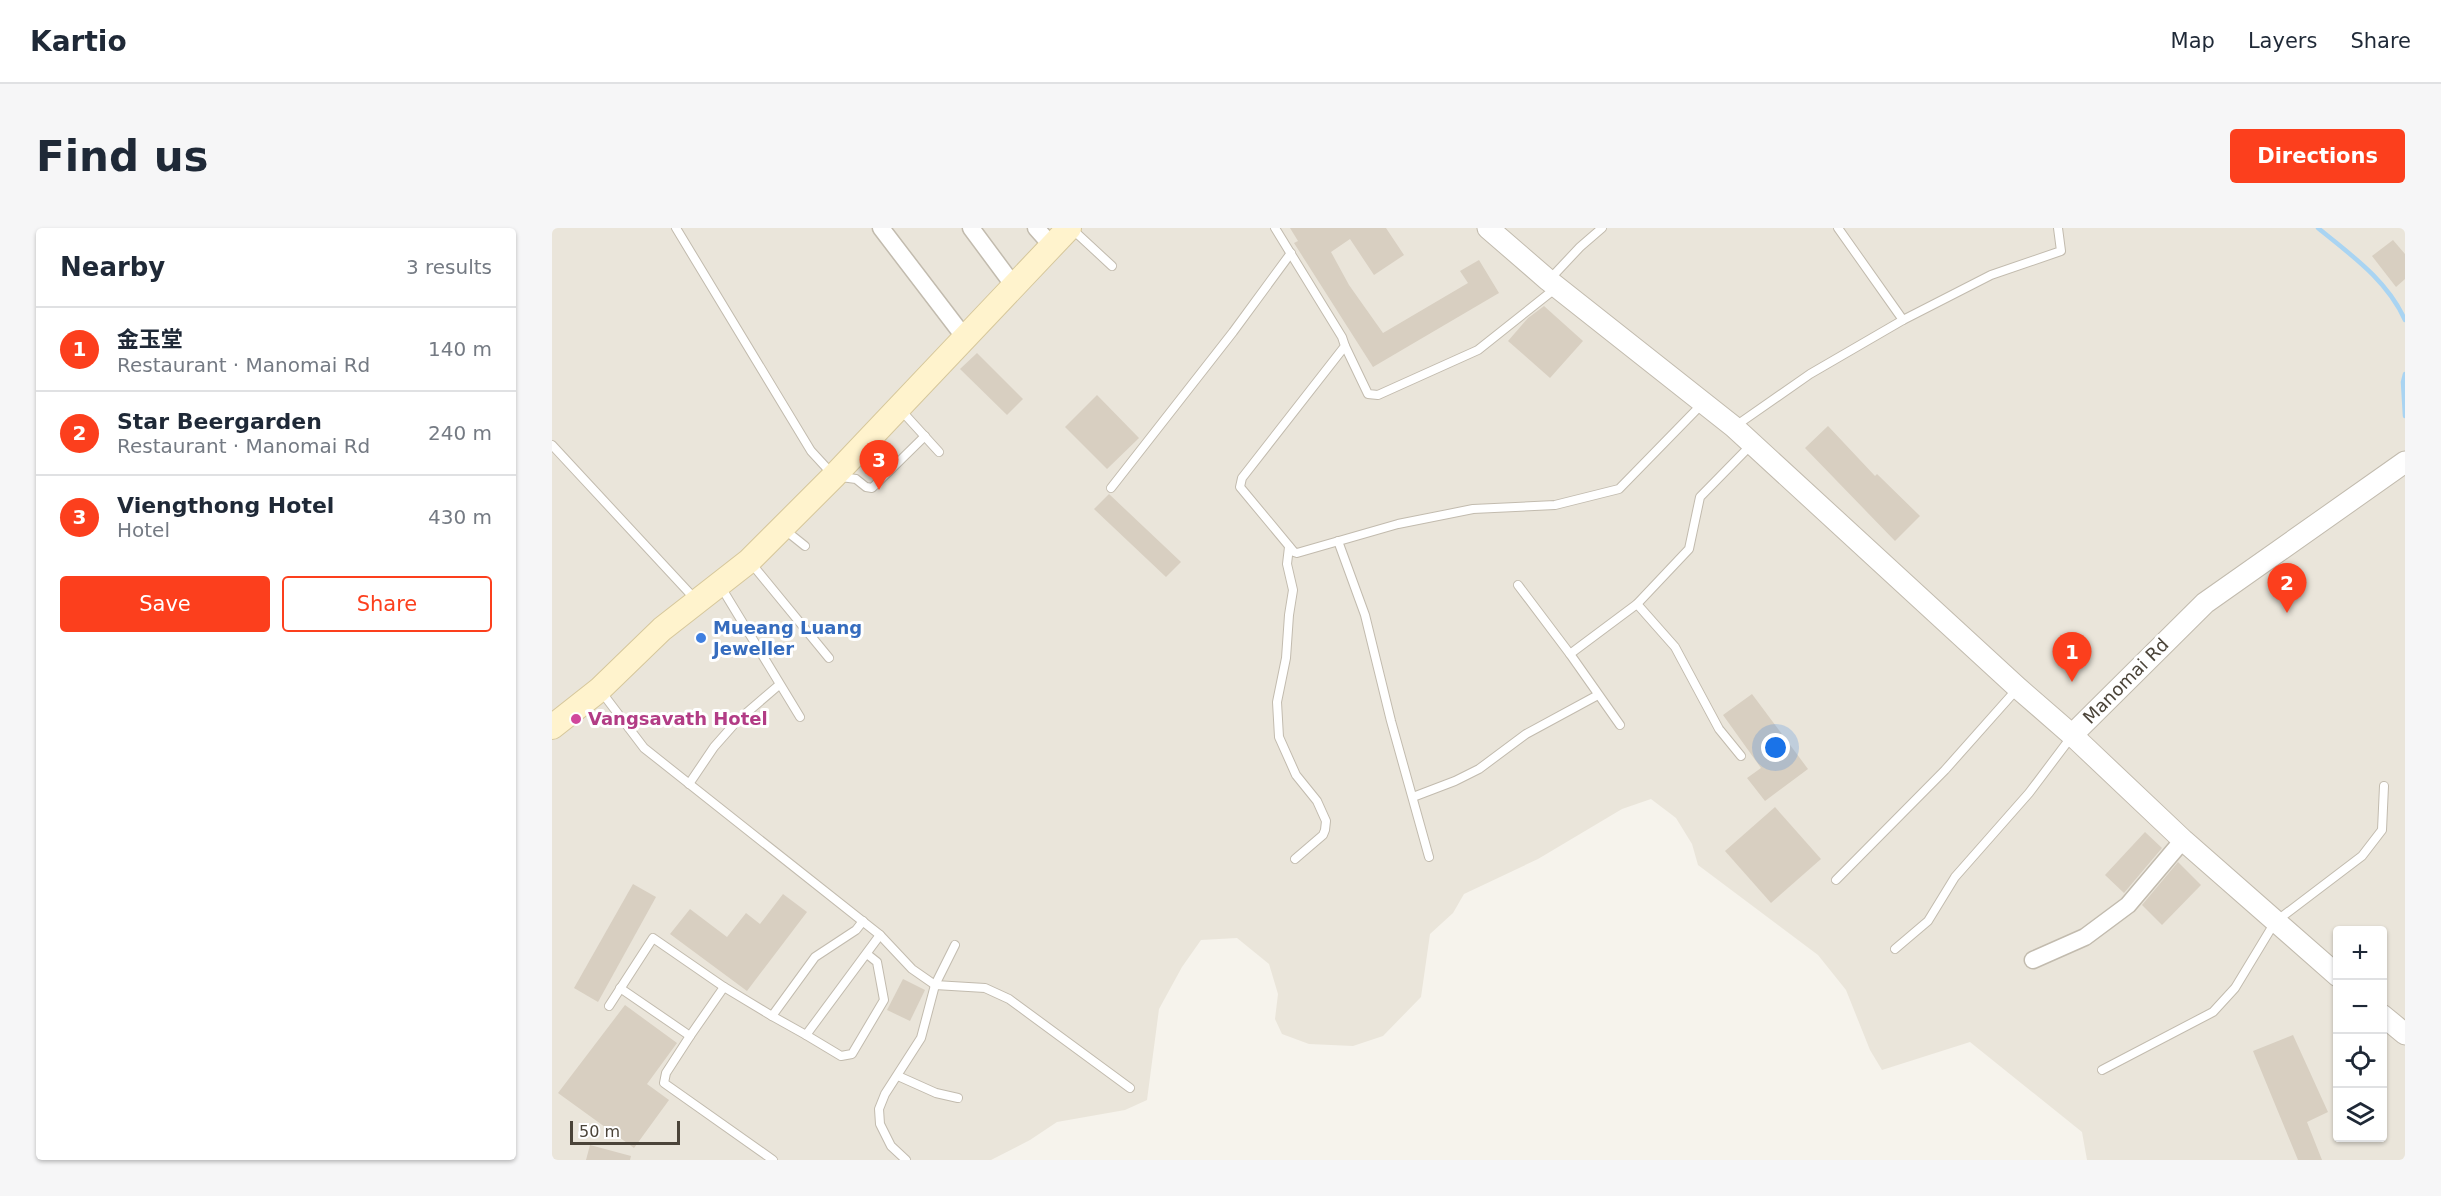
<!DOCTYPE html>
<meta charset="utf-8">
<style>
body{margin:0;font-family:"DejaVu Sans","Noto Sans SC",sans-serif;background:#f6f6f7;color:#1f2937}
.controls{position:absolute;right:18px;bottom:18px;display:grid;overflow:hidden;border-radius:6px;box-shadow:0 2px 4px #0004}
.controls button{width:54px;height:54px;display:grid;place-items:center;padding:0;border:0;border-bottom:2px solid #e0e1e3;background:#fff;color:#1f2937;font:30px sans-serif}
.scale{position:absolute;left:18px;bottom:15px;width:110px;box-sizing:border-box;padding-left:6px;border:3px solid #4b4439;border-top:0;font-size:16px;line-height:21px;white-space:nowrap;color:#4b4439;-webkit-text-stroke:4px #fff;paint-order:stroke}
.you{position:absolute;left:1224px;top:520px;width:21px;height:21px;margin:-15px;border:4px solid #fff;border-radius:50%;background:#1a73e8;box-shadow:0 0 0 9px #1a73e833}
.badge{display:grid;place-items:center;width:39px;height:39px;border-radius:50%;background:#fc3f1d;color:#fff;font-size:20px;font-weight:700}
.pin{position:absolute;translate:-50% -50px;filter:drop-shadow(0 2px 3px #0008)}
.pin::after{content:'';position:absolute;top:32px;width:21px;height:18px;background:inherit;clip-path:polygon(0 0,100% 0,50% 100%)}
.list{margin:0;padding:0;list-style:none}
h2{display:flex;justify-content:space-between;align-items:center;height:78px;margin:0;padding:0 24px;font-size:26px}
h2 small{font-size:20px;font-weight:400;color:#747a83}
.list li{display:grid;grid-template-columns:39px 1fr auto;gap:18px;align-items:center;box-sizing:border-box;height:84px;padding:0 24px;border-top:2px solid #e0e1e3}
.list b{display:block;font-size:22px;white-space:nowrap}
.list p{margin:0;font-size:20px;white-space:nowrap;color:#747a83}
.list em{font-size:20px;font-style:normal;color:#747a83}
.actions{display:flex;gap:12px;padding:18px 24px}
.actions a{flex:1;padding:14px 0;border:2px solid #fc3f1d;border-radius:6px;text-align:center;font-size:21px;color:#fc3f1d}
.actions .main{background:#fc3f1d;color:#fff}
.icon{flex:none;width:33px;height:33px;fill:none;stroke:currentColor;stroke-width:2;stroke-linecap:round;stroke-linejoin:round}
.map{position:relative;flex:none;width:1853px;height:932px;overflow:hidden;border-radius:6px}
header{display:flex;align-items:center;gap:36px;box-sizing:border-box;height:84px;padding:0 30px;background:#fff;border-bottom:2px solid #e0e1e3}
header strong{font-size:28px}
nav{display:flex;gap:33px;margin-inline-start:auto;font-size:21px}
.intro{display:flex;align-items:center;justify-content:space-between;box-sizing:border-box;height:144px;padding:0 36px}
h1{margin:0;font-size:42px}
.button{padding:15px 27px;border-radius:6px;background:#fc3f1d;color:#fff;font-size:21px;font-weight:700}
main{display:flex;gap:36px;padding:0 36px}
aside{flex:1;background:#fff;border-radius:6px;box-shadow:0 2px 4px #0004}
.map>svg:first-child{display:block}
</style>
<header>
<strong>Kartio</strong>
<nav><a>Map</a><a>Layers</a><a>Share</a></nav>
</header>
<div class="intro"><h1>Find us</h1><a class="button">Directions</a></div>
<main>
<aside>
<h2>Nearby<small>3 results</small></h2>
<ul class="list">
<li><span class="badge">1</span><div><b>金玉堂</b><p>Restaurant · Manomai Rd</p></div><em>140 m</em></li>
<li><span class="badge">2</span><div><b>Star Beergarden</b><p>Restaurant · Manomai Rd</p></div><em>240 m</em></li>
<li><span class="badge">3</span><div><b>Viengthong Hotel</b><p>Hotel</p></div><em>430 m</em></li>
</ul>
<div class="actions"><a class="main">Save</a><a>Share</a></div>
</aside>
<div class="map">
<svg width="1853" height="932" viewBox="0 0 1853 932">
<rect width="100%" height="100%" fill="#f6f3ec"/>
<path fill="#eae5da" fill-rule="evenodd" d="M0 0H1853V932H1535L1530 904 1418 814 1330 842 1318 822 1294 762 1266 727 1146 637 1140 616 1124 590 1099 571 1070 581 986 631 912 666 901 685 878 706 869 769 831 808 801 818 757 816 730 806 723 791 726 766 717 736 685 710 649 712 630 739 607 781 595 872 573 882 505 894 478 912 439 932H0ZM1786 702H1830V910H1786Z"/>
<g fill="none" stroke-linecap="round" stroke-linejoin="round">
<g stroke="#a9d4f2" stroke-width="4.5">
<path d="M1766 0C1799 27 1835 52 1853 92"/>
<polyline points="1853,146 1851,154 1853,188"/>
</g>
</g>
<g fill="#d8cfc1">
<polygon points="738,0 834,0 852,27 822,47 798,11 779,24 797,57 831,105 916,55 908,43 927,32 947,65 821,139 742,15 746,13"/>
<polygon points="1841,12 1853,26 1853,51 1844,59 1820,28"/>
<polygon points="992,78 1031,113 998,150 956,113 976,90"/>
<polygon points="425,125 471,171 455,187 408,141"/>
<polygon points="545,167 587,210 555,241 513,199"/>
<polygon points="1276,198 1323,248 1325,246 1368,288 1343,313 1253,220"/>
<polygon points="557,266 629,334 614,349 542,281"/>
<polygon points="1200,466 1256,541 1213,573 1195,550 1209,540 1171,487"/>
<polygon points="1223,579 1269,631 1219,675 1173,623"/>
<polygon points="1593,604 1610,620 1572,665 1553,647"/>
<polygon points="1626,634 1649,657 1610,697 1590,677"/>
<polygon points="81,656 104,669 46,774 22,760"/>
<polygon points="231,666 255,684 195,763 118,706 138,681 175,709 194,685 208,696"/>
<polygon points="351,751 373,762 358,793 335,782"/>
<polygon points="73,777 125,815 95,856 117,872 82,920 6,865"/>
<polygon points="1741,807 1776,884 1755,894 1770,932 1746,932 1701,823"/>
<polygon points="38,917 79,928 78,932 34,932"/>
</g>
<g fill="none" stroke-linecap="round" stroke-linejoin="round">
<defs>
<g id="service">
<polyline points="124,0 259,223 282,248 304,251 314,259 320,260 373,208"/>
<polyline points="519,0 560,38"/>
<polyline points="723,0 790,109 793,118 690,250 688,259 693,265 742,324 745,325 846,296 921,281 1003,277 1067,261 1151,175"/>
<polyline points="1286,0 1351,92"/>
<polyline points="997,52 1028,19 1050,0"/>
<polyline points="793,118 816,166 826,167 926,122 1004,60"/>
<polyline points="347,180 387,224"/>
<polyline points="1182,199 1258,146 1351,92 1439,47 1509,23 1506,0"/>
<polyline points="0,217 143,371"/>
<polyline points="559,260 681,104 739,25"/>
<polyline points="233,302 253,318"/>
<polyline points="786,313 813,387 839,493 877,629"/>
<polyline points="737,319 735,336 741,362 737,387 734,430 725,474 727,509 744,547 765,573 774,593 773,602 771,607 743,631"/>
<polyline points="199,335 277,430"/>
<polyline points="966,357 1018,426"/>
<polyline points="169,359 248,489"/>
<polyline points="1085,376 1123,419 1167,501 1189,528"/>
<polyline points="48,462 92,520 328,707 360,741 383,757 433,760 457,771 578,860"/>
<polyline points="1068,497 1018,426 1085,376 1137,321 1148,269 1200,216"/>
<polyline points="137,556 162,519 185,493 227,457"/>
<polyline points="861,569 903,553 927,541 974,506 1046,467"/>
<polyline points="1284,652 1393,542 1465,461"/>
<polyline points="1343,721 1376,693 1403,649 1477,565 1520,508"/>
<polyline points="315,726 325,734 332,772 300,826 289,828 254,807 328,707"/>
<polyline points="68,760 138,808 172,759"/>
<polyline points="57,778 101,710 172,759 220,788 263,729 304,702 311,693"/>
<polyline points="220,788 254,807"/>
<polyline points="138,808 114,845 112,855 221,932"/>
<polyline points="1550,842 1661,784 1683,760 1723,694 1810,628 1830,602 1832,558"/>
<polyline points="346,848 384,865 406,870"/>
<polyline points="354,932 339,918 328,896 327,881 333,866 369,810 383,757 403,717"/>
</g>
<g id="minor">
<polyline points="329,0 413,110"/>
<polyline points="419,0 462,58"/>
<polyline points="484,0 500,18"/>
<polyline points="1481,732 1533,709 1576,677 1631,612"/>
</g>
<g id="tertiary">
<polyline points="936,0 996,52 1182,199 1466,460 1520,507 1631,612 1786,748"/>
<polyline points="1520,507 1653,375 1853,234"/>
<polyline points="1830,787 1853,806"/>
</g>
<polyline id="secondary" points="0,499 47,462 110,401 197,333 282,248 517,0"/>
</defs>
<use href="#service" stroke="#c2bbae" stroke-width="10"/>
<use href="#minor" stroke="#c2bbae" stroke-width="19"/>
<use href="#tertiary" stroke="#c2bbae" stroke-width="23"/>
<use href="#secondary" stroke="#d6c79b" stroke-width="26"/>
<use href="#service" stroke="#fff" stroke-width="8"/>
<use href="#minor" stroke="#fff" stroke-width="16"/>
<use href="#tertiary" stroke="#fff" stroke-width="21"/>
<use href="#secondary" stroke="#fff3cd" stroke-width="24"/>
</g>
<circle fill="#3f7fe0" stroke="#fff" stroke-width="2" cx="149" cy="410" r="6"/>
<circle fill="#d1479c" stroke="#fff" stroke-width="2" cx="24" cy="491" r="6"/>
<g text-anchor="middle" stroke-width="6" stroke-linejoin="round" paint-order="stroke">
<g font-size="18" font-weight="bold" fill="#366cbe" stroke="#fff" text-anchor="start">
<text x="161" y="406">Mueang Luang<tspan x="161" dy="21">Jeweller</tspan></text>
</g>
<g font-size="18" fill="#4b4439" stroke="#fff">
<text transform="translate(1574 453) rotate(-45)" y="6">Manomai Rd</text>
</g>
<g font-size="18" font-weight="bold" fill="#b23c85" stroke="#fff" text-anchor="start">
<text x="36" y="497">Vangsavath Hotel</text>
</g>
</g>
</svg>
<div class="controls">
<button>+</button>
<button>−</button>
<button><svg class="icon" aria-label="locate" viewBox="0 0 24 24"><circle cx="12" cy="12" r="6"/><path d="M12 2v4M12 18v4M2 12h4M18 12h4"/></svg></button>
<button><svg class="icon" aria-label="layers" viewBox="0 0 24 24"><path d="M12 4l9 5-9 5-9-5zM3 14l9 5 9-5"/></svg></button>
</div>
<div class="scale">50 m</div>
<div class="you"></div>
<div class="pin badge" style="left:1520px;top:454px">1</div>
<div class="pin badge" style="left:1735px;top:385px">2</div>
<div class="pin badge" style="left:327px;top:262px">3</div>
</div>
</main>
